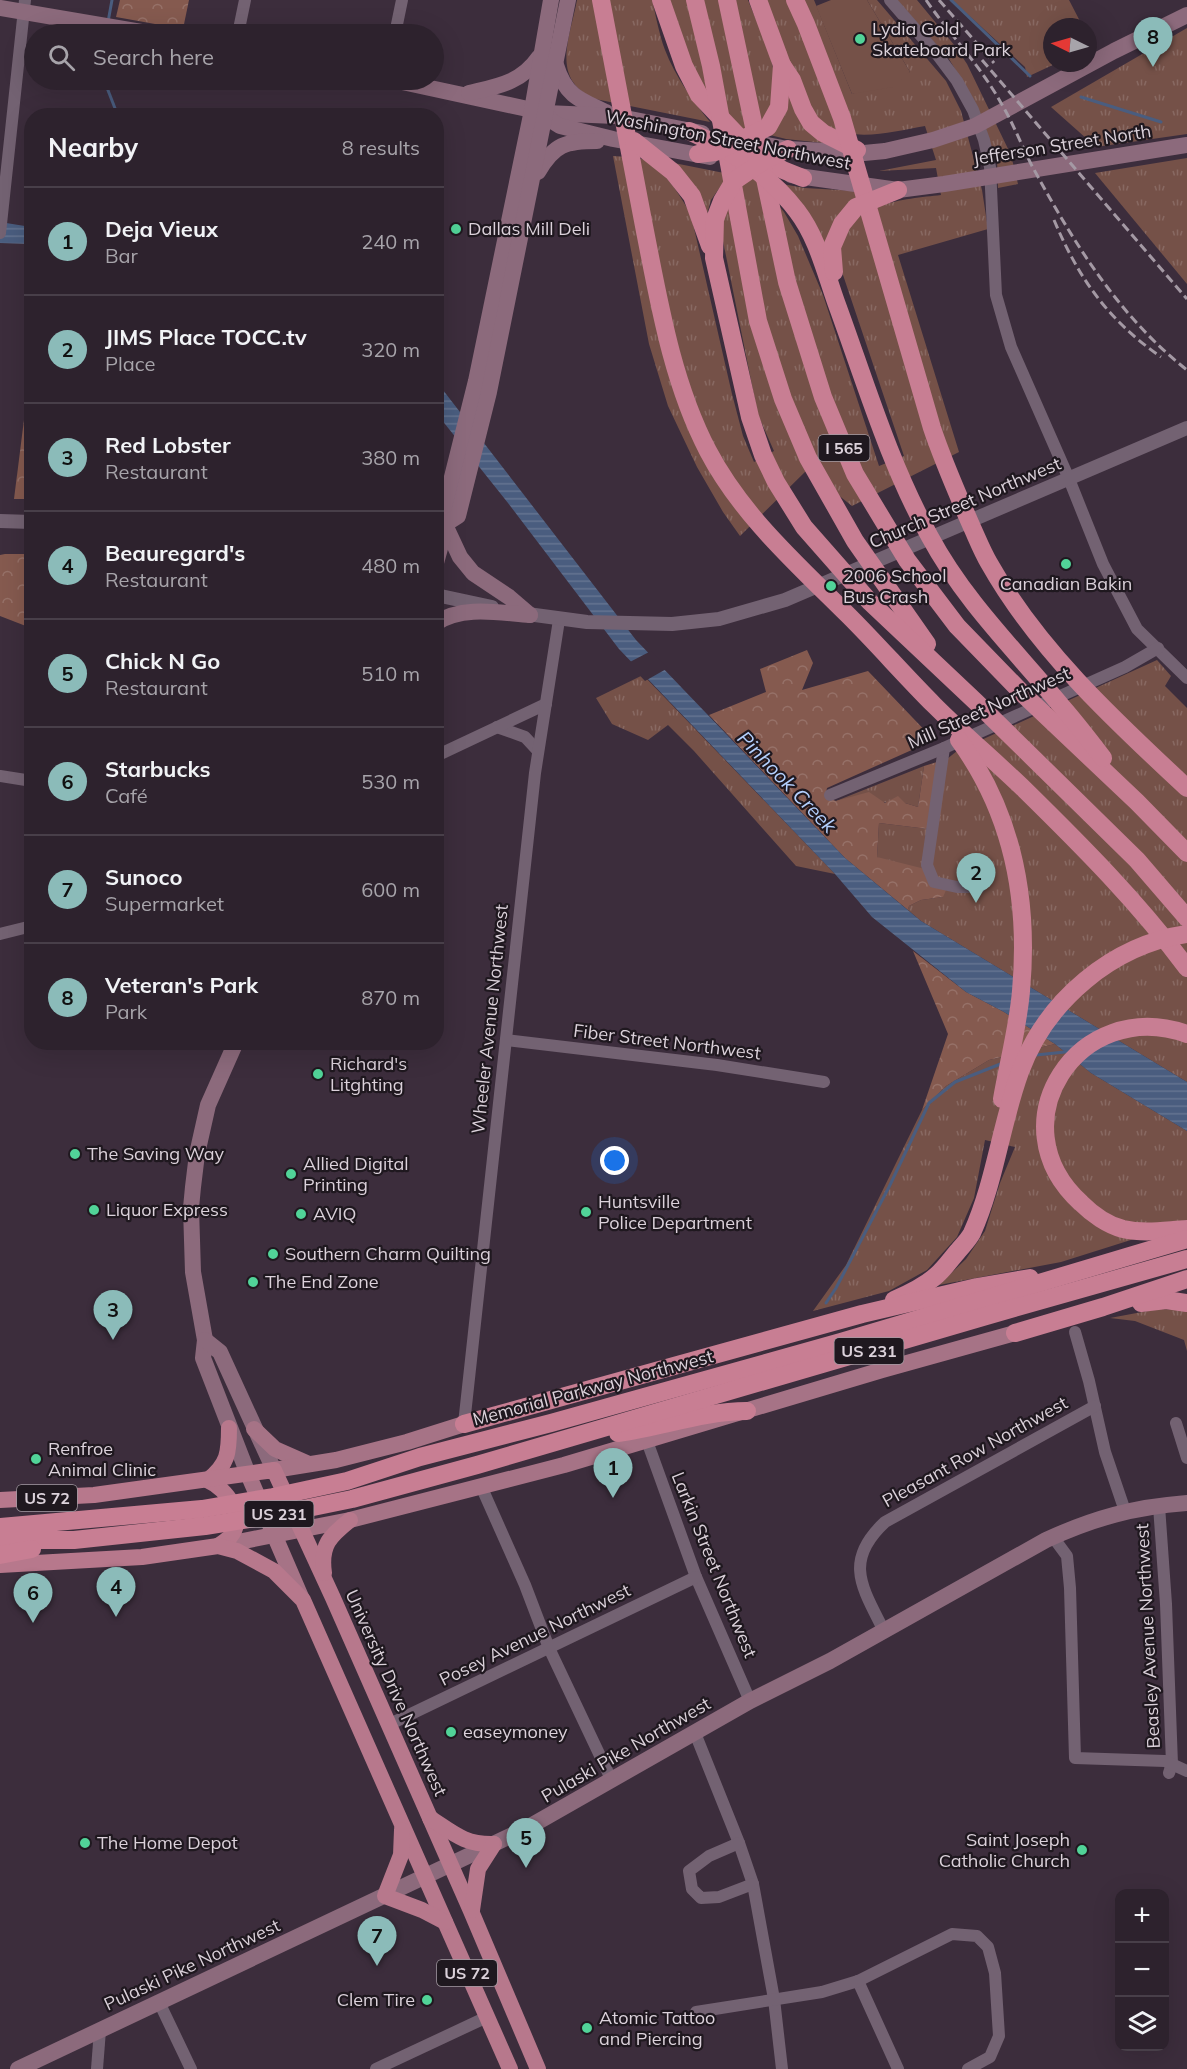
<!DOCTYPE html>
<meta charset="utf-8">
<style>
body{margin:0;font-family:Mulish,sans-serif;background:#392f39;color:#f1f3f6}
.controls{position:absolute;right:18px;bottom:18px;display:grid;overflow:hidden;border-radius:12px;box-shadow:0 6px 24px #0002}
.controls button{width:54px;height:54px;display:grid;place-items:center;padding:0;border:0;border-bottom:2px solid #483f49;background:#2d222d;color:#f1f3f6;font:30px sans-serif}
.compass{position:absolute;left:1043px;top:18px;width:54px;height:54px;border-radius:50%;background:#2d222d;box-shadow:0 6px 24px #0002;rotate:275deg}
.you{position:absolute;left:615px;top:1161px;width:21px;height:21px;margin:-15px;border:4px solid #fff;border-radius:50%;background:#1a73e8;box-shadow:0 0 0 9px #1a73e833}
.badge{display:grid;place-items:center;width:39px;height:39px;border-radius:50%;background:#8bbbb9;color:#111;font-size:20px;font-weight:700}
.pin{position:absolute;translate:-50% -50px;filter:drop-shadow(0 2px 3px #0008)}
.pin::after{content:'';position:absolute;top:32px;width:21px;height:18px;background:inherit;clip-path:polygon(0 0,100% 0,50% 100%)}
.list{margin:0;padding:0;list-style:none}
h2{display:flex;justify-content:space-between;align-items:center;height:78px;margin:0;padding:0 24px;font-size:26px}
h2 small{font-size:20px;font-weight:400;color:#a7a4aa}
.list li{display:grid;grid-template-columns:39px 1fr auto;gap:18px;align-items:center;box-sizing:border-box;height:108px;padding:0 24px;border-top:2px solid #483f49}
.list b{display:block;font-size:22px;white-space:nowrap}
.list p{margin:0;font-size:20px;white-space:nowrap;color:#a7a4aa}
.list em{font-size:20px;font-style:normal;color:#a7a4aa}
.icon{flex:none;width:33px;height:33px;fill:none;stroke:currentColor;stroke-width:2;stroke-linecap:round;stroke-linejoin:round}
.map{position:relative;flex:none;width:1187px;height:2069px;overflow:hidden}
.search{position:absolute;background:#2d222d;box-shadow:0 6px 24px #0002;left:24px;top:24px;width:420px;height:66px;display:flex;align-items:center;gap:15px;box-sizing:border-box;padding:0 21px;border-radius:33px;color:#a7a4aa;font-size:22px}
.panel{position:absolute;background:#2d222d;box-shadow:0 6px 24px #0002;left:24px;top:108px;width:420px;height:942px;border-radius:24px}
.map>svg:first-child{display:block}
</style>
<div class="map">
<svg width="1187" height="2069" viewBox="0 0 1187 2069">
<defs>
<pattern id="grass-tufts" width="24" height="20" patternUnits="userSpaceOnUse" patternTransform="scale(1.5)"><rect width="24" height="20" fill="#755148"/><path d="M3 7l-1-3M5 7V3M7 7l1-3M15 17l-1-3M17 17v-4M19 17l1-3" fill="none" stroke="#886962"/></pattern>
<pattern id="forest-crowns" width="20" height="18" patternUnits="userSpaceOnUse" patternTransform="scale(1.5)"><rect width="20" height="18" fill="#855a4f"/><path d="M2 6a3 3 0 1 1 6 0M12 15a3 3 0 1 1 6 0" fill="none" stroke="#967168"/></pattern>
<pattern id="water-rules" width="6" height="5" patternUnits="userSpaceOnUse" patternTransform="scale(1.5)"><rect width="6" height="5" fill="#4a5d7f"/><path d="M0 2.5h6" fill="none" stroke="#647391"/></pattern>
</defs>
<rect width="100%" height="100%" fill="#3c2d3c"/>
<g fill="url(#grass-tufts)">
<path d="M577 0H652C656 16 659 34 665 50 675 76 693 101 710 122L595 99C550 79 570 38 577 0Z"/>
<path d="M668 0H748C760 32 783 70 772 105 768 116 759 123 751 130L740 129 700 84Z"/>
<path d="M766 0H814L852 94 910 72 867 0H877L946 81 961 111 982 190 988 229 898 255 959 452 852 506 807 470 740 536 723 512 697 467 668 406 649 344 613 156C622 157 633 156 642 159 662 165 682 198 691 215L732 394 743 436 754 462 774 451 758 415 721 231 726 205 748 178 756 179 784 212 798 236 823 295 879 466 904 456 842 272C841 265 838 256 839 249 846 203 905 199 941 195L936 168 879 171 936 160 925 126C896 131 861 141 833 129 821 125 813 114 806 104Z"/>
<polygon points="897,0 917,0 955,46 967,64 1011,155 1018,184 998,188 997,159 967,89 949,59"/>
<polygon points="952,0 1069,0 1083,27 1052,27 1052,63 1057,63 1027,77 1025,67"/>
<polygon points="1187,28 1187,134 1096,147 1051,107"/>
<polygon points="787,87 823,143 786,139 770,135"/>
<polygon points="1187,158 1187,284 1095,173"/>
<polygon points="669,162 729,174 711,200 705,221"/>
<polygon points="782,184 805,188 874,192 827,247"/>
<polygon points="1157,660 1171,676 1165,686 1187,708 1187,1082 921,921 908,910 909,906 921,900 943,897 877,857 879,823 928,829 942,797 947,759 957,751"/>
<polygon points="643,675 835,874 796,866 694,751 668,725 648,740 612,724 596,698"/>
<polygon points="924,766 918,807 905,803 836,801"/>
<path d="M1055 1044 1091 1073 1187 1131V1220C1117 1238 1093 1204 1044 1163 1051 1183 1071 1210 1090 1220 1104 1228 1119 1233 1134 1239L1061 1262 939 1285 966 1259 985 1231 1000 1183 1015 1147 985 1140 974 1198 957 1237 927 1270 889 1291 813 1311 846 1265 922 1110 946 1086 989 1060Z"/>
<polygon points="1158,1309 1187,1310 1187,1351 1184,1340 1135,1321 1110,1318"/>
</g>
<g fill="url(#forest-crowns)">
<polygon points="120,0 189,0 183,29 116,17"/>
<polygon points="26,404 31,405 31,499 14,499"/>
<polygon points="5,554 31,554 31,628 0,616 0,555"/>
<polygon points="807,650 813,663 802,690 868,671 934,740 827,788 825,797 836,801 869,792 885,803 898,796 905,803 918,807 924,766 947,759 940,821 928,829 879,823 877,857 933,871 946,890 943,897 921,900 909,906 908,910 845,858 709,715 766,692 760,669"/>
<polygon points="913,951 966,992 1004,1012 1055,1044 989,1060 946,1086 922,1110 948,1034"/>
</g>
<polygon fill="#755148" points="831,0 867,0 910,72 893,87 852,94 816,6"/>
<g fill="url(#water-rules)">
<polygon points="0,222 31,227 31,244 0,243"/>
<polygon points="436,381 636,640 845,858 921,921 1187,1082 1187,1131 1091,1073 1055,1044 1004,1012 966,992 872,917 835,874 619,649 508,503 437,414"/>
</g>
<polygon fill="#3c2d3c" points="651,651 668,668 645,681 628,663"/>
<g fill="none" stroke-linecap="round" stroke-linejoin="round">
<g stroke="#4a5d7f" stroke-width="3">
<polyline points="951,0 1030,76"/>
<polyline points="108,22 112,0"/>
<polyline points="104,80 118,116"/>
<polyline points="1081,97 1161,122"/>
<polyline points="1036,1055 1065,1052"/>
<polyline points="826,1303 836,1288 889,1187 929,1103 955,1082 1003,1063"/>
</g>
<g stroke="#736272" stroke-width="12">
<polyline points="890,0 936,53 957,81 973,110 984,140 990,167 996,295 1011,347 1069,479 1103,564 1137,629 1187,678"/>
<polyline points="238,34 245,0"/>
<polyline points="395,34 402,0"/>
<polyline points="0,233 25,0"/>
<polyline points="497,727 525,737 538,751"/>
<polyline points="944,748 927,865 934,882 957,887 980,887"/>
<polyline points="436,756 546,704"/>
<polyline points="0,776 32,781"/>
<polyline points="830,795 944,748 1125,667 1158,648"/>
<polyline points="0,934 32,926"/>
<polyline points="506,1040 717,1065 824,1082"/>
<polyline points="1075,1332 1089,1381 1105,1452 1125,1511"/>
<polyline points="1176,1423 1187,1458"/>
<polyline points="464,1424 535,773 559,620"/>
<polyline points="647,1441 696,1577 750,1701"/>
<polyline points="481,1486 525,1585 549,1648 612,1781"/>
<polyline points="1159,1506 1166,1604 1172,1764 1169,1773"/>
<polyline points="1053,1537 1067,1556 1070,1588 1075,1758 1165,1761 1187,1771"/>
<path d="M884 1631C862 1587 843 1561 885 1522L1095 1406"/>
<polyline points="388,1725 696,1577"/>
<polyline points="695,1733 739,1843 753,1884 774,1999 782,2069"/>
<polyline points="739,1843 709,1856 689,1871 692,1889 701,1898 719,1897 753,1884"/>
<polyline points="858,1981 898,2069"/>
<polyline points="159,2002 191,2069"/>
<polyline points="696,2012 822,1992 858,1981 952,1934 977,1936 988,1947 995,1973 999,2036 990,2057 968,2069"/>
<polyline points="97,2069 100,2030"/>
<polyline points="376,2069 487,2017"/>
</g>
<g stroke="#736272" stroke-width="14">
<polyline points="0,521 32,522"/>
<polyline points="436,595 492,607"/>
<polyline points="520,613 587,622 672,624 719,619 785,600 1187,428"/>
</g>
<g stroke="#8c6a7c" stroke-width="16">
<polyline points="0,8 153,34"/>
<path d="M556 65C565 95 579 100 606 112"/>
<polyline points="393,80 546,113 615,116 702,133"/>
<path d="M469 93C498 86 521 83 539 57"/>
<polyline points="546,113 552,121 560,126 613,139 710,157"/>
<polyline points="745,141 788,149 864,153 885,151 933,140 975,126 1114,51 1187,15"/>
<path d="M538 172C554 144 566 141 597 141"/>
<polyline points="791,175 898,190 944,184 1187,145"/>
<polyline points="447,523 444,512 445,505 476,381 532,110 551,0"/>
<polyline points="444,530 446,527 460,557 473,573 509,597 530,615"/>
<polyline points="436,563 447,523 458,516 489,392 568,0"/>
<path d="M436 623C463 605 500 613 530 615"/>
<polyline points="236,1042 208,1105 197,1154 193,1187 191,1208 193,1272 205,1340 203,1358 248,1474"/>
<polyline points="205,1340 220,1352 274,1470"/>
<path d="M18 2069 527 1828 750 1701 830 1661 1046 1540C1094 1518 1134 1507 1187 1503"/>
</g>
<g stroke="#a67386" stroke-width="16">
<polyline points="254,1429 275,1449 309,1464"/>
<polyline points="274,1470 336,1460 407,1442 464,1424"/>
<polyline points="248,1474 301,1597"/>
<polyline points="218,1546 350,1520 564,1465 882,1370 1015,1333"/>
</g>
<g stroke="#b7788c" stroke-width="16">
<path d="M207 1480C227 1489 247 1517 230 1537 227 1540 222 1543 218 1546"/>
<path d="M208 1480C228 1464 229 1453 229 1428"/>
<polyline points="0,1500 94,1495 274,1470 333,1598 471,1911 538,2069"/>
<polyline points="0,1565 142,1557 218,1546 237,1551 274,1571 303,1600 510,2069"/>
<path d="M324 1573C320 1545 330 1536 350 1520"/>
<path d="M430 1818C453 1833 465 1845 494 1844"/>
<polyline points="402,1830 401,1855 385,1896 422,1910 445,1922"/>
<polyline points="472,1910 478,1869 494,1844"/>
</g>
<g stroke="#c87e93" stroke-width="18">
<path d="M601 0C615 75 630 150 644 226 659 302 672 382 708 451 742 516 798 565 849 616 878 645 905 676 934 705 963 734 995 761 1025 790 1082 846 1139 903 1187 968"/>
<polyline points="661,0 684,66 699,95 756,155 783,170 803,178"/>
<polyline points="695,0 711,66 758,321 783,399 808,458 855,541 927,644"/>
<polyline points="727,0 787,282 823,397 855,474 907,560 957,626 1024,695 1137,802 1187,853"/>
<polyline points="758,0 782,65 792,80 803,109 811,123 823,133 857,150"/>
<path d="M795 0 806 24 842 118 932 428C943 461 957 493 971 525 977 538 982 551 989 563 1038 650 1114 720 1187 788"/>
<path d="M689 131C730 150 769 174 797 211 817 237 825 271 836 302 865 381 889 463 930 537 965 602 1017 652 1063 708 1077 724 1090 741 1103 758"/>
<polyline points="634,141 673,172 692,196 710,246"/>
<polyline points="788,149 765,160 734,181 722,201 715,219 714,258 750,417 763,455 776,482 804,527 870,602 976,702 1137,860 1187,918"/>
<polyline points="698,154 715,152 768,127 779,107 782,65"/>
<polyline points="834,272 832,247 842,224 856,207 898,190"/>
<path d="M959 740C1013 814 1029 902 1021 991 1018 1027 1008 1064 1002 1099"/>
<path d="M1187 1034C1079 995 994 1124 1081 1203 1092 1214 1108 1225 1123 1229 1145 1234 1166 1230 1187 1229"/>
<path d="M894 1300C908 1294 926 1285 937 1275 945 1268 951 1259 958 1251 963 1245 969 1239 972 1233 995 1182 1001 1124 1020 1072 1046 1001 1112 945 1187 934"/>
<polyline points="1141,1303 1166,1300 1187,1303"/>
<polyline points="1015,1333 1103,1307 1187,1279"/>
<polyline points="464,1424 862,1314 977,1287 1030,1278"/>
<path d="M618 1433C661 1427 704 1411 747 1411"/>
<polyline points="0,1527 202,1509 273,1497 347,1481 420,1457 551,1423 841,1342 1187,1239"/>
<polyline points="0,1540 74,1540 205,1526 274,1515 352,1499 477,1465 986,1316 1187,1259"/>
<polyline points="0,1555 32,1549"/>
</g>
<g stroke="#a499a4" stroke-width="3" stroke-dasharray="9 4.5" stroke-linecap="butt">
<path d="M926 0C950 35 980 65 1001 103 1013 123 1021 144 1031 164 1072 240 1118 316 1187 370"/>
<polyline points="939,0 994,63"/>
<polyline points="982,60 1187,299"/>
<path d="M1054 220C1079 279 1108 320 1161 357"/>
</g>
</g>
<g fill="#51d398" stroke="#1f181f" stroke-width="2">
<circle cx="860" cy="39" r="6"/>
<circle cx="456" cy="229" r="6"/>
<circle cx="1066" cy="564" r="6"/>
<circle cx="831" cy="586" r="6"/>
<circle cx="318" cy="1074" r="6"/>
<circle cx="75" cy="1154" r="6"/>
<circle cx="291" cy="1174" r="6"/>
<circle cx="94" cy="1210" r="6"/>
<circle cx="586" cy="1212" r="6"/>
<circle cx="301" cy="1214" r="6"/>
<circle cx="273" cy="1254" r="6"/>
<circle cx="253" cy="1282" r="6"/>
<circle cx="36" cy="1459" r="6"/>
<circle cx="451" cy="1732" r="6"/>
<circle cx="85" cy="1843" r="6"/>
<circle cx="1082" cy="1850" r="6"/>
<circle cx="427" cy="2000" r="6"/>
<circle cx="587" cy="2028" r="6"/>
</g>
<g text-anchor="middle" stroke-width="4.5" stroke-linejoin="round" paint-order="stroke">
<g fill="#1f181f" stroke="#a39aa2" stroke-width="1.5">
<rect x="818.5" y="435" width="51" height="26" rx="4.5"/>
<rect x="834.5" y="1338" width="69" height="26" rx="4.5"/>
<rect x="17" y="1485" width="60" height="26" rx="4.5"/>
<rect x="244.5" y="1501" width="69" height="26" rx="4.5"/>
<rect x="437" y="1960" width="60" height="26" rx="4.5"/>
</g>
<g font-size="16" font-weight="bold" fill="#dbd1da">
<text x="844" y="454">I 565</text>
<text x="869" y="1357">US 231</text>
<text x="47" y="1504">US 72</text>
<text x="279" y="1520">US 231</text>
<text x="467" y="1979">US 72</text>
</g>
<g font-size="18" fill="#dbd1da" stroke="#1f181f" text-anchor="start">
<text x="872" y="35">Lydia Gold<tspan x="872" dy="21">Skateboard Park</tspan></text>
<text x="468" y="235">Dallas Mill Deli</text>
<text x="843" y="582">2006 School<tspan x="843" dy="21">Bus Crash</tspan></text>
<text x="1066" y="590" text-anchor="middle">Canadian Bakin</text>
<text x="330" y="1070">Richard's<tspan x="330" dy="21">Litghting</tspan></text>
<text x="87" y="1160">The Saving Way</text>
<text x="303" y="1170">Allied Digital<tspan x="303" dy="21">Printing</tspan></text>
<text x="598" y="1208">Huntsville<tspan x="598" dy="21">Police Department</tspan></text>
<text x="106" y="1216">Liquor Express</text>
<text x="313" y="1220">AVIQ</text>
<text x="285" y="1260">Southern Charm Quilting</text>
<text x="265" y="1288">The End Zone</text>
<text x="48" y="1455">Renfroe<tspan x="48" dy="21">Animal Clinic</tspan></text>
<text x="463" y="1738">easeymoney</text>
<text x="1070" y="1846" text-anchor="end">Saint Joseph<tspan x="1070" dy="21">Catholic Church</tspan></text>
<text x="97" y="1849">The Home Depot</text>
<text x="415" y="2006" text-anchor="end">Clem Tire</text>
<text x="599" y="2024">Atomic Tattoo<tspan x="599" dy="21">and Piercing</tspan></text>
</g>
<g font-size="18" fill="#dbd1da" stroke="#1f181f">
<text transform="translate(728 140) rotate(11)" y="6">Washington Street Northwest</text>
<text transform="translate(1062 145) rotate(-9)" y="6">Jefferson Street North</text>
<text transform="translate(965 503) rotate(-23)" y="6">Church Street Northwest</text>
<text transform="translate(989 708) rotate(-24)" y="6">Mill Street Northwest</text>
<text transform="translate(490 1019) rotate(-84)" y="6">Wheeler Avenue Northwest</text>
<text transform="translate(667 1042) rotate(7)" y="6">Fiber Street Northwest</text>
<text transform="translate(593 1388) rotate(-15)" y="6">Memorial Parkway Northwest</text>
<text transform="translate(975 1452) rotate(-29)" y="6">Pleasant Row Northwest</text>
<text transform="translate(714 1565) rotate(68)" y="6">Larkin Street Northwest</text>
<text transform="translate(535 1635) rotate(-26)" y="6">Posey Avenue Northwest</text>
<text transform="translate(1148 1636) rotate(-93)" y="6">Beasley Avenue Northwest</text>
<text transform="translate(396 1693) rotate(66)" y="6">University Drive Northwest</text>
<text transform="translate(626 1750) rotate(-30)" y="6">Pulaski Pike Northwest</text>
<text transform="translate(192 1965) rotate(-25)" y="6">Pulaski Pike Northwest</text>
</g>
<g font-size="20" font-style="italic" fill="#b3cffd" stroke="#1f181f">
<text transform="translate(787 782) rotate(46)" y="7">Pinhook Creek</text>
</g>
</g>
</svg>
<div class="controls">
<button>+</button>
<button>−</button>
<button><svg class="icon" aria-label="layers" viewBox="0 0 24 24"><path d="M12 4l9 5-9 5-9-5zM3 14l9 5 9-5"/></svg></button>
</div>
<svg class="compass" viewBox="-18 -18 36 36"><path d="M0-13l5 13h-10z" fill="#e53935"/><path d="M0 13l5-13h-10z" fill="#a7a4aa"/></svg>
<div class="you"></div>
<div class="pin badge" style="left:613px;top:1498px">1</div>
<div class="pin badge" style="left:976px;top:903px">2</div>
<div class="pin badge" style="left:113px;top:1340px">3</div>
<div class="pin badge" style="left:116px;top:1617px">4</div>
<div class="pin badge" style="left:526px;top:1868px">5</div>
<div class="pin badge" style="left:33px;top:1623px">6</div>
<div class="pin badge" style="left:377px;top:1966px">7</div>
<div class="pin badge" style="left:1153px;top:67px">8</div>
<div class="search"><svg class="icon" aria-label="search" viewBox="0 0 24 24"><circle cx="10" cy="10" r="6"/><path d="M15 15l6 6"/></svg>Search here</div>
<section class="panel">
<h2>Nearby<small>8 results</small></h2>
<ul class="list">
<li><span class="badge">1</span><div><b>Deja Vieux</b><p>Bar</p></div><em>240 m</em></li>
<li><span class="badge">2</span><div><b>JIMS Place TOCC.tv</b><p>Place</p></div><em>320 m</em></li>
<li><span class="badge">3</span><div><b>Red Lobster</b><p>Restaurant</p></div><em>380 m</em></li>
<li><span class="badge">4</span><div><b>Beauregard's</b><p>Restaurant</p></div><em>480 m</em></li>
<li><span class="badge">5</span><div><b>Chick N Go</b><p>Restaurant</p></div><em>510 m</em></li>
<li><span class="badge">6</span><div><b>Starbucks</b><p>Café</p></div><em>530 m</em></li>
<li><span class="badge">7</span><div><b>Sunoco</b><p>Supermarket</p></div><em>600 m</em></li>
<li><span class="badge">8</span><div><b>Veteran's Park</b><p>Park</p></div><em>870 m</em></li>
</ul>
</section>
</div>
